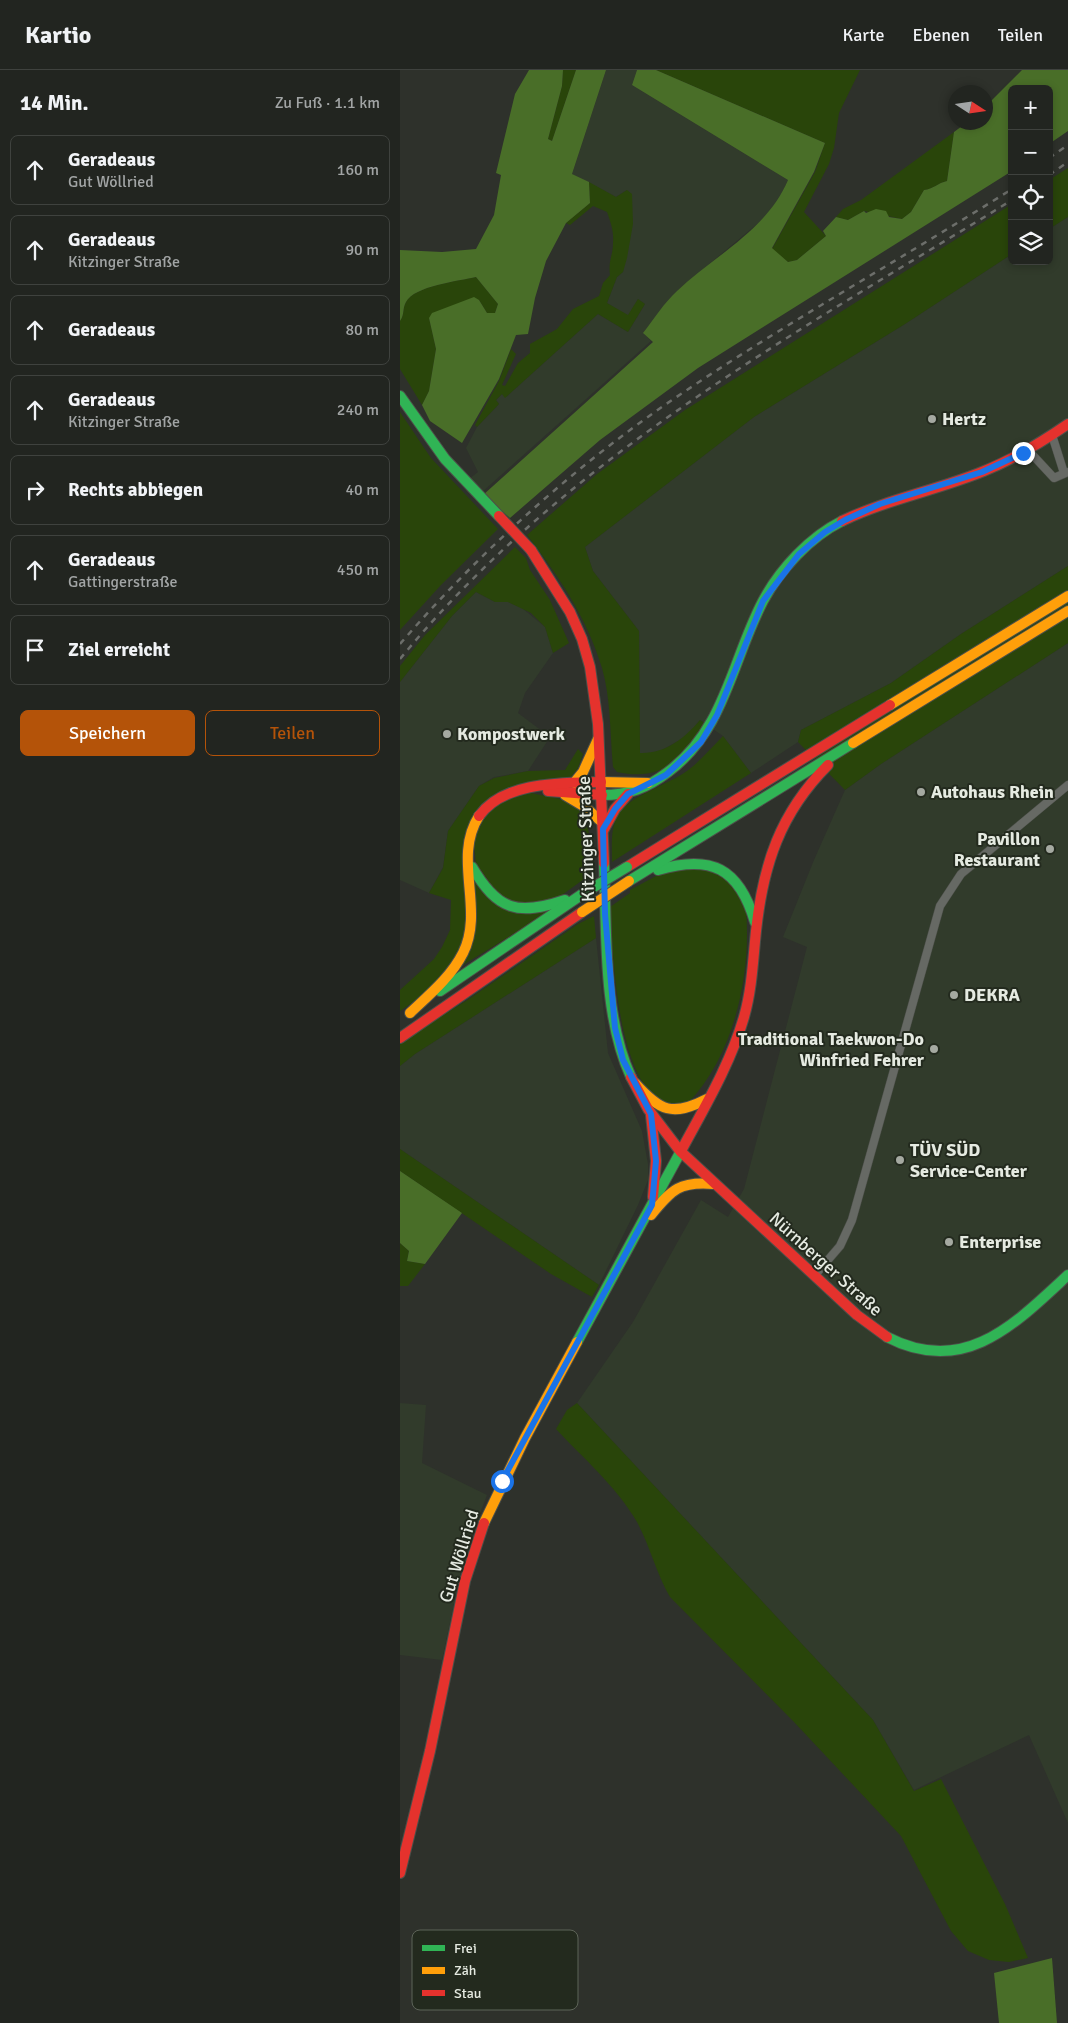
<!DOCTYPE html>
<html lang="de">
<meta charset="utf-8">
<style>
body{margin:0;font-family:Signika,sans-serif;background:#2a2d29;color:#f1f3f6}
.controls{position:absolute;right:15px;top:15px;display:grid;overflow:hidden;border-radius:8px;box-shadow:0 2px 8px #0003}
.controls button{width:45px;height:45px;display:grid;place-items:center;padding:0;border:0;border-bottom:1px solid #3f423e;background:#222520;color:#f1f3f6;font:25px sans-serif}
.compass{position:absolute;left:548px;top:15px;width:45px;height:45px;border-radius:50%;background:#222520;box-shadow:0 2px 8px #0003;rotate:102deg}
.stop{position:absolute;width:15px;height:15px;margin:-11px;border:4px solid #1a73e8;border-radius:50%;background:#fff}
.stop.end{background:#1a73e8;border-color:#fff;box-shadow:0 1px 5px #0008}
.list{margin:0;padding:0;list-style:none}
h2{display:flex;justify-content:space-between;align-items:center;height:65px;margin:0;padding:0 20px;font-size:21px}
h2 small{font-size:16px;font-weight:400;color:#a2a5a5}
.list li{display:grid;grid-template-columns:32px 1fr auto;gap:15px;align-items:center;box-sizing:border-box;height:70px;margin:0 10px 10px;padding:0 10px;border:1px solid #3f423e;border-radius:8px}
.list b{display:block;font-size:19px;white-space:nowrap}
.list p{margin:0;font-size:16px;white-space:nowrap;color:#a2a5a5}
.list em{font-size:16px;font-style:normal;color:#a2a5a5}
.actions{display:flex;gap:10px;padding:15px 20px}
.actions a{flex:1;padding:11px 0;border:1px solid #b45309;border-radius:8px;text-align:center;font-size:18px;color:#b45309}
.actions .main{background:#b45309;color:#fff}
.icon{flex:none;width:28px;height:28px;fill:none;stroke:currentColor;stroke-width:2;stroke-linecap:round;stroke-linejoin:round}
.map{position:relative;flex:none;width:668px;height:1953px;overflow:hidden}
header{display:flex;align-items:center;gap:30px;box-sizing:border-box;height:70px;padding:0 25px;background:#222520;border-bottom:1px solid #3f423e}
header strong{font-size:24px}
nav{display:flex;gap:28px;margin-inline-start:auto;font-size:18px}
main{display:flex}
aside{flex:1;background:#222520}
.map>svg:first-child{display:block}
</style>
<header>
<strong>Kartio</strong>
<nav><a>Karte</a><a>Ebenen</a><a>Teilen</a></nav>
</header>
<main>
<aside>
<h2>14 Min.<small>Zu Fuß · 1.1 km</small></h2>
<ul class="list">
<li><svg class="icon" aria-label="ahead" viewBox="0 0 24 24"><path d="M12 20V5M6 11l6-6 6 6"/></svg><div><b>Geradeaus</b><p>Gut Wöllried</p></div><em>160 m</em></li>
<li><svg class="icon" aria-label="ahead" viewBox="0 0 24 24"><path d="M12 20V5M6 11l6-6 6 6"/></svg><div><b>Geradeaus</b><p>Kitzinger Straße</p></div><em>90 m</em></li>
<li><svg class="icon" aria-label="ahead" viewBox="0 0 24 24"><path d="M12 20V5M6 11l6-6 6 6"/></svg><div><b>Geradeaus</b></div><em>80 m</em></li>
<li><svg class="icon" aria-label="ahead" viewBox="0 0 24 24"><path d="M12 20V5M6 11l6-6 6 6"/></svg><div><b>Geradeaus</b><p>Kitzinger Straße</p></div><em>240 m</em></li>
<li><svg class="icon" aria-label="right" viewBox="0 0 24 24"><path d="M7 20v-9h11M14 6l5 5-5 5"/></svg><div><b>Rechts abbiegen</b></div><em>40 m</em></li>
<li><svg class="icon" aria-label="ahead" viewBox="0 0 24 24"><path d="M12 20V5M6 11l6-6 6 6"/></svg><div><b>Geradeaus</b><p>Gattingerstraße</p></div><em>450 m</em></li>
<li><svg class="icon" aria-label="arrive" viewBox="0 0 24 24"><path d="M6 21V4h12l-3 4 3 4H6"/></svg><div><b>Ziel erreicht</b></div></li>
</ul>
<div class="actions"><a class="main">Speichern</a><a>Teilen</a></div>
</aside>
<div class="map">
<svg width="668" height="1953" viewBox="0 0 668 1953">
<rect width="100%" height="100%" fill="#2e312b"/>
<g fill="#313b2b">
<polygon points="206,0 237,0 232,15 388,110 380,129 363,149 276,222 244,263 251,271 81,423 69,409 78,402 66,378 77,357 99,334 96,330 102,324 106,327 198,244 228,262 245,234 238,229 228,246 207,233 217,207 223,202 227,120 216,127 172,104"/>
<polygon points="668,147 668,496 561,564 491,613 401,660 398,672 351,703 323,666 300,650 287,666 262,680 251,683 240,683 239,561 193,501 185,477 354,347 505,254 612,184 612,191 649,191 649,159"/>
<polygon points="76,522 95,532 108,532 122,538 145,557 153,583 125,623 118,643 150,667 128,701 94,707 79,716 48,761 43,797 29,823 0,810 0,612 52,546"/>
<polygon points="668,573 668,1753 629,1665 514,1720 473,1650 177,1333 233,1252 301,1130 328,1147 344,1119 407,877 383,867 414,790 445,720 481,694"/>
<polygon points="196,868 208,983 242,1061 248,1094 248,1110 238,1135 199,1215 0,1079 0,996 15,984"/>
<polygon points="0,1333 26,1335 22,1393 87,1425 65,1482 42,1590 0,1585"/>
</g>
<g fill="#29450a">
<polygon points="163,0 176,0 152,71 148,69 162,16"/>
<polygon points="256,0 460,0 439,43 434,78 429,94 404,142 426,166 397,190 388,192 372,179 415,102 425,73"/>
<path d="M554 62 547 111C538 113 533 119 524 120L511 142 502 149 464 141 448 150 436 147 443 139 461 130Z"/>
<polygon points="668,98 668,147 649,159 649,110"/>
<path d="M189 112 216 127 227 120 232 124 233 154 227 188 223 202 217 207 207 233 228 245 238 229 245 234 228 262 198 244 105 328 102 324 96 330 99 334 77 357 75 355 99 311 111 279 116 284 102 315 105 316 118 293 130 283V274L157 259 173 239 199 226 203 213 210 205C208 190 213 186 213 173 214 162 211 153 207 142L193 136 170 155 166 153 190 133Z"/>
<path d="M612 134V184L505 254 354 347 185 477 193 501 239 561 240 683C265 684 285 668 300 650L309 656C282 688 263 712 217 702L213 697C210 665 211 629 202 598 187 548 158 505 127 465L197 404 285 340Z"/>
<path d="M76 207 98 234 95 243H87L79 230 29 248 36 279 29 321 22 335 0 299V251C5 244 2 239 6 232 14 216 59 211 76 207Z"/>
<polygon points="0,342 31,388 98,459 41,515 0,560"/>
<polygon points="115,477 126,488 130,500 150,530 169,573 153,583 145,557 131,543 108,532 95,532 76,522 52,546 0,612 0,596 25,565"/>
<polygon points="668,496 668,573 481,694 445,720 398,672 401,660 491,613 561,564"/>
<path d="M323 666 351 703 212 792C212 776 210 757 219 743 229 727 266 715 284 703 299 693 310 679 323 666Z"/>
<polygon points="178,679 183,684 178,698 170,709 130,714 69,754 70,836 59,885 22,926 0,941 0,920 34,889 42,877 50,860 51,830 29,823 43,798 48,761 79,716 94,708 128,701 165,700"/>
<path d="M131 723 166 730 182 739 179 742C194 758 190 784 191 804L162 825 128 836 100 827 76 794 74 773 77 763 86 744 106 729Z"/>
<path d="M313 797C321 804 331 810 337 817 347 830 347 849 347 865 347 922 329 991 288 1033L262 1035C255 1026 245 1017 240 1008 216 961 213 889 210 837L230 823V820L271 798Z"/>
<polygon points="72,804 91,828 151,841 58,898"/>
<polygon points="194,846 196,868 15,984 0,996 0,972 69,929 178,854"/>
<polygon points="0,1079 199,1215 192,1227 151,1204 0,1101"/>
<polygon points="0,1173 9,1181 7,1191 25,1194 8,1216 0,1216"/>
<path d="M177 1333 473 1650 514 1721 541 1709 605 1834 628 1888 609 1892 589 1890 568 1881 551 1861 501 1766 394 1652 270 1527C256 1503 250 1476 237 1452 216 1416 184 1389 156 1359L167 1340Z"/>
</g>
<g fill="#496e28">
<path d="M129 0H163L162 16 148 69 152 71 176 0H206L172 104 189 112 190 133 166 153 146 191 135 228 128 264 116 265 99 309 62 373 30 351 22 335 29 321 36 279 29 248 32 243 74 227 79 230 87 243H95L98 234 76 207C59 211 14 216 6 232 2 239 5 244 0 251V180L42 182 76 179 94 145 101 105 96 103 115 24Z"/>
<path d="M237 0H256L425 73 414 102 372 178 388 192 397 190 426 166 423 161 436 147 448 150 464 141 466 143 476 139 486 141 489 147 502 149 511 142 524 120C533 119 538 113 547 111L554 62 566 53 586 52V36L622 0H668V61L649 74V19H612V101L298 298 200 370 110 448 83 425 253 272 243 263C254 249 264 233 277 221 315 185 367 160 388 110L232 15Z"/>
<polygon points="0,1101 62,1143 25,1194 7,1191 9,1181 0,1173"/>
<polygon points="652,1888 657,1953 599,1953 594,1903"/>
</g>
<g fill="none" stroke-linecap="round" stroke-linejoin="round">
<defs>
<g id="street">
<polyline points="652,365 664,403"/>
<polyline points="628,380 654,408 668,402"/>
<polyline points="415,1205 440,1176 452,1150 540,836 561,804 668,715"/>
</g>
<g id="fast">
<polyline points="0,326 45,389 99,446"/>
<path d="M202 725C229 725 247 718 268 702 325 660 332 590 363 531 380 499 410 467 442 451"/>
<path d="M204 793C207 860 202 944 231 1007"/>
<path d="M72 797C98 841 118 846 165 830"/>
<path d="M258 800C311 784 339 798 355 852"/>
<polyline points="229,811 453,673"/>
<polyline points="40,921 184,823"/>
<path d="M487 1267C564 1307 614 1255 668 1205"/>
<polyline points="177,1272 281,1081"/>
</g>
<g id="slow">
<polyline points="490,635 668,526"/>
<polyline points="453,673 668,541"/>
<polyline points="201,712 248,713"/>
<polyline points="174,713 183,702 198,669"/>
<polyline points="165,725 185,737 203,753"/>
<path d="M10 943C29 925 51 907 63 883 85 839 52 788 79 746"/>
<path d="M235 1013C260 1041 272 1047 307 1029"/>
<path d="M251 1145C272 1119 280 1111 314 1114"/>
<polyline points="84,1453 125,1368 177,1272"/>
</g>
<g id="jam">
<path d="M442 451C488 429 538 420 584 401 614 389 642 372 668 354"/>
<polyline points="131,480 170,542 182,569 190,597 198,654 204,793"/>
<polyline points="148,721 202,725"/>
<path d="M79 746C104 711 162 713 201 712"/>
<polyline points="204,759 215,739 228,724"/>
<polyline points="227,797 490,635"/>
<polyline points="0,968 182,842"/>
<polyline points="231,1007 248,1039 280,1081 457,1245 487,1267"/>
<polyline points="251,1045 256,1091 253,1127"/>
<path d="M281 1081C304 1038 330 995 344 947 352 919 353 890 356 861 363 795 380 743 428 695"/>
<polyline points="0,1803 30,1681 65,1511 84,1453"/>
</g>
</defs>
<use href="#street" stroke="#4c4f49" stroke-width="9"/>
<use href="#fast" stroke="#4c4f49" stroke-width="12"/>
<use href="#slow" stroke="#4c4f49" stroke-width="12"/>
<use href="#jam" stroke="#4c4f49" stroke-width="12"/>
<use href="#street" stroke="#666964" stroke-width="8"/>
<use href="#fast" stroke="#30b455" stroke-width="10"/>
<use href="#slow" stroke="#ff9f0a" stroke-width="10"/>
<use href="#jam" stroke="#e5322d" stroke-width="10"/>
<g stroke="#6c6e6a" stroke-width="2.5" stroke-dasharray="6 6" stroke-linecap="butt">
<polyline points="649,88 668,75"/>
<polyline points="649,105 668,92"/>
<path d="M0 574C76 486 164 406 259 339 373 260 495 193 612 119"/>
<path d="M0 589C166 387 393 265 612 130"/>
</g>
<defs>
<polyline id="fast-bridge" points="184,823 227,797"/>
<polyline id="slow-bridge" points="182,842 229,811"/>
<polyline id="jam-bridge" points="99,446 131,480"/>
</defs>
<use href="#fast-bridge" stroke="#4c4f49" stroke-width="12" stroke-linecap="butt"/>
<use href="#slow-bridge" stroke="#4c4f49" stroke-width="12" stroke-linecap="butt"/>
<use href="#jam-bridge" stroke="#4c4f49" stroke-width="12" stroke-linecap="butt"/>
<use href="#fast-bridge" stroke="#30b455" stroke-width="10"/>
<use href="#slow-bridge" stroke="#ff9f0a" stroke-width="10"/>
<use href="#jam-bridge" stroke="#e5322d" stroke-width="10"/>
</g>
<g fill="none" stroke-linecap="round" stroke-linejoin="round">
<polyline stroke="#1a73e8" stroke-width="6" points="102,1411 252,1135 256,1091 251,1044 223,990 215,958 205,844 203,759 215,739 228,724 266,705 301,672 317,645 363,531 399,484 425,462 445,450 480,434 582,402 623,383"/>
</g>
<g fill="#a5a9a1" stroke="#232a1e" stroke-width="2">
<circle cx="532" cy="349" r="5"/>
<circle cx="47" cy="664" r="5"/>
<circle cx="521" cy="722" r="5"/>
<circle cx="650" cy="779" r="5"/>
<circle cx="554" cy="925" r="5"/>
<circle cx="534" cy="979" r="5"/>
<circle cx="500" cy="1090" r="5"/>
<circle cx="549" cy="1172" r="5"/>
</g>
<g text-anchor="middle" stroke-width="4" stroke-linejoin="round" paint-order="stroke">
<g font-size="18" font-weight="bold" fill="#e5eae1" stroke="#232a1e" text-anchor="start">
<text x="542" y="355">Hertz</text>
<text x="57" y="670">Kompostwerk</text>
<text x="531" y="728">Autohaus Rhein</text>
<text x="640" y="775" text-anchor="end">Pavillon<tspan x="640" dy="21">Restaurant</tspan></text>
<text x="564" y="931">DEKRA</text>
<text x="524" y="975" text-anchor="end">Traditional Taekwon-Do<tspan x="524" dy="21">Winfried Fehrer</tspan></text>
<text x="510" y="1086">TÜV SÜD<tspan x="510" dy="21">Service-Center</tspan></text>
<text x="559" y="1178">Enterprise</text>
</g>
<g font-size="18" fill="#e5eae1" stroke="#232a1e">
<text transform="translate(186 769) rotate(-92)" y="6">Kitzinger Straße</text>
<text transform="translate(426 1194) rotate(42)" y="6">Nürnberger Straße</text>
<text transform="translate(59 1486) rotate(-73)" y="6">Gut Wöllried</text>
</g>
</g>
<rect x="12" y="1860" width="166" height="80" rx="8" fill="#232a1e" stroke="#5d6458" stroke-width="1"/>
<rect x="22" y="1875" width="23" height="6" fill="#30b455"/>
<rect x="22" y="1897" width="23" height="7" fill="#ff9f0a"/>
<rect x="22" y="1920" width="23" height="6" fill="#e5322d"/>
<g font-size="14" fill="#e5eae1">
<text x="54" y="1883">Frei</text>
<text x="54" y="1905">Zäh</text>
<text x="54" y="1928">Stau</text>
</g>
</svg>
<div class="controls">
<button>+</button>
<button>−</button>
<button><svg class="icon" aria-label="locate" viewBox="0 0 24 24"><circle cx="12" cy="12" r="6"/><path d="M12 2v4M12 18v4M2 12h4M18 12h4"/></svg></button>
<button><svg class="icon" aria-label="layers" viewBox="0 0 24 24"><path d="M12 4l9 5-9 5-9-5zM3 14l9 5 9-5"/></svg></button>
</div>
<svg class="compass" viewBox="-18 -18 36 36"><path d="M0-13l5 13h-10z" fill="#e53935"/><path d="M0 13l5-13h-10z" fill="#a2a5a5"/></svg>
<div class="stop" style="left:102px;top:1411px"></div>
<div class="stop end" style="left:623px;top:383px"></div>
</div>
</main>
